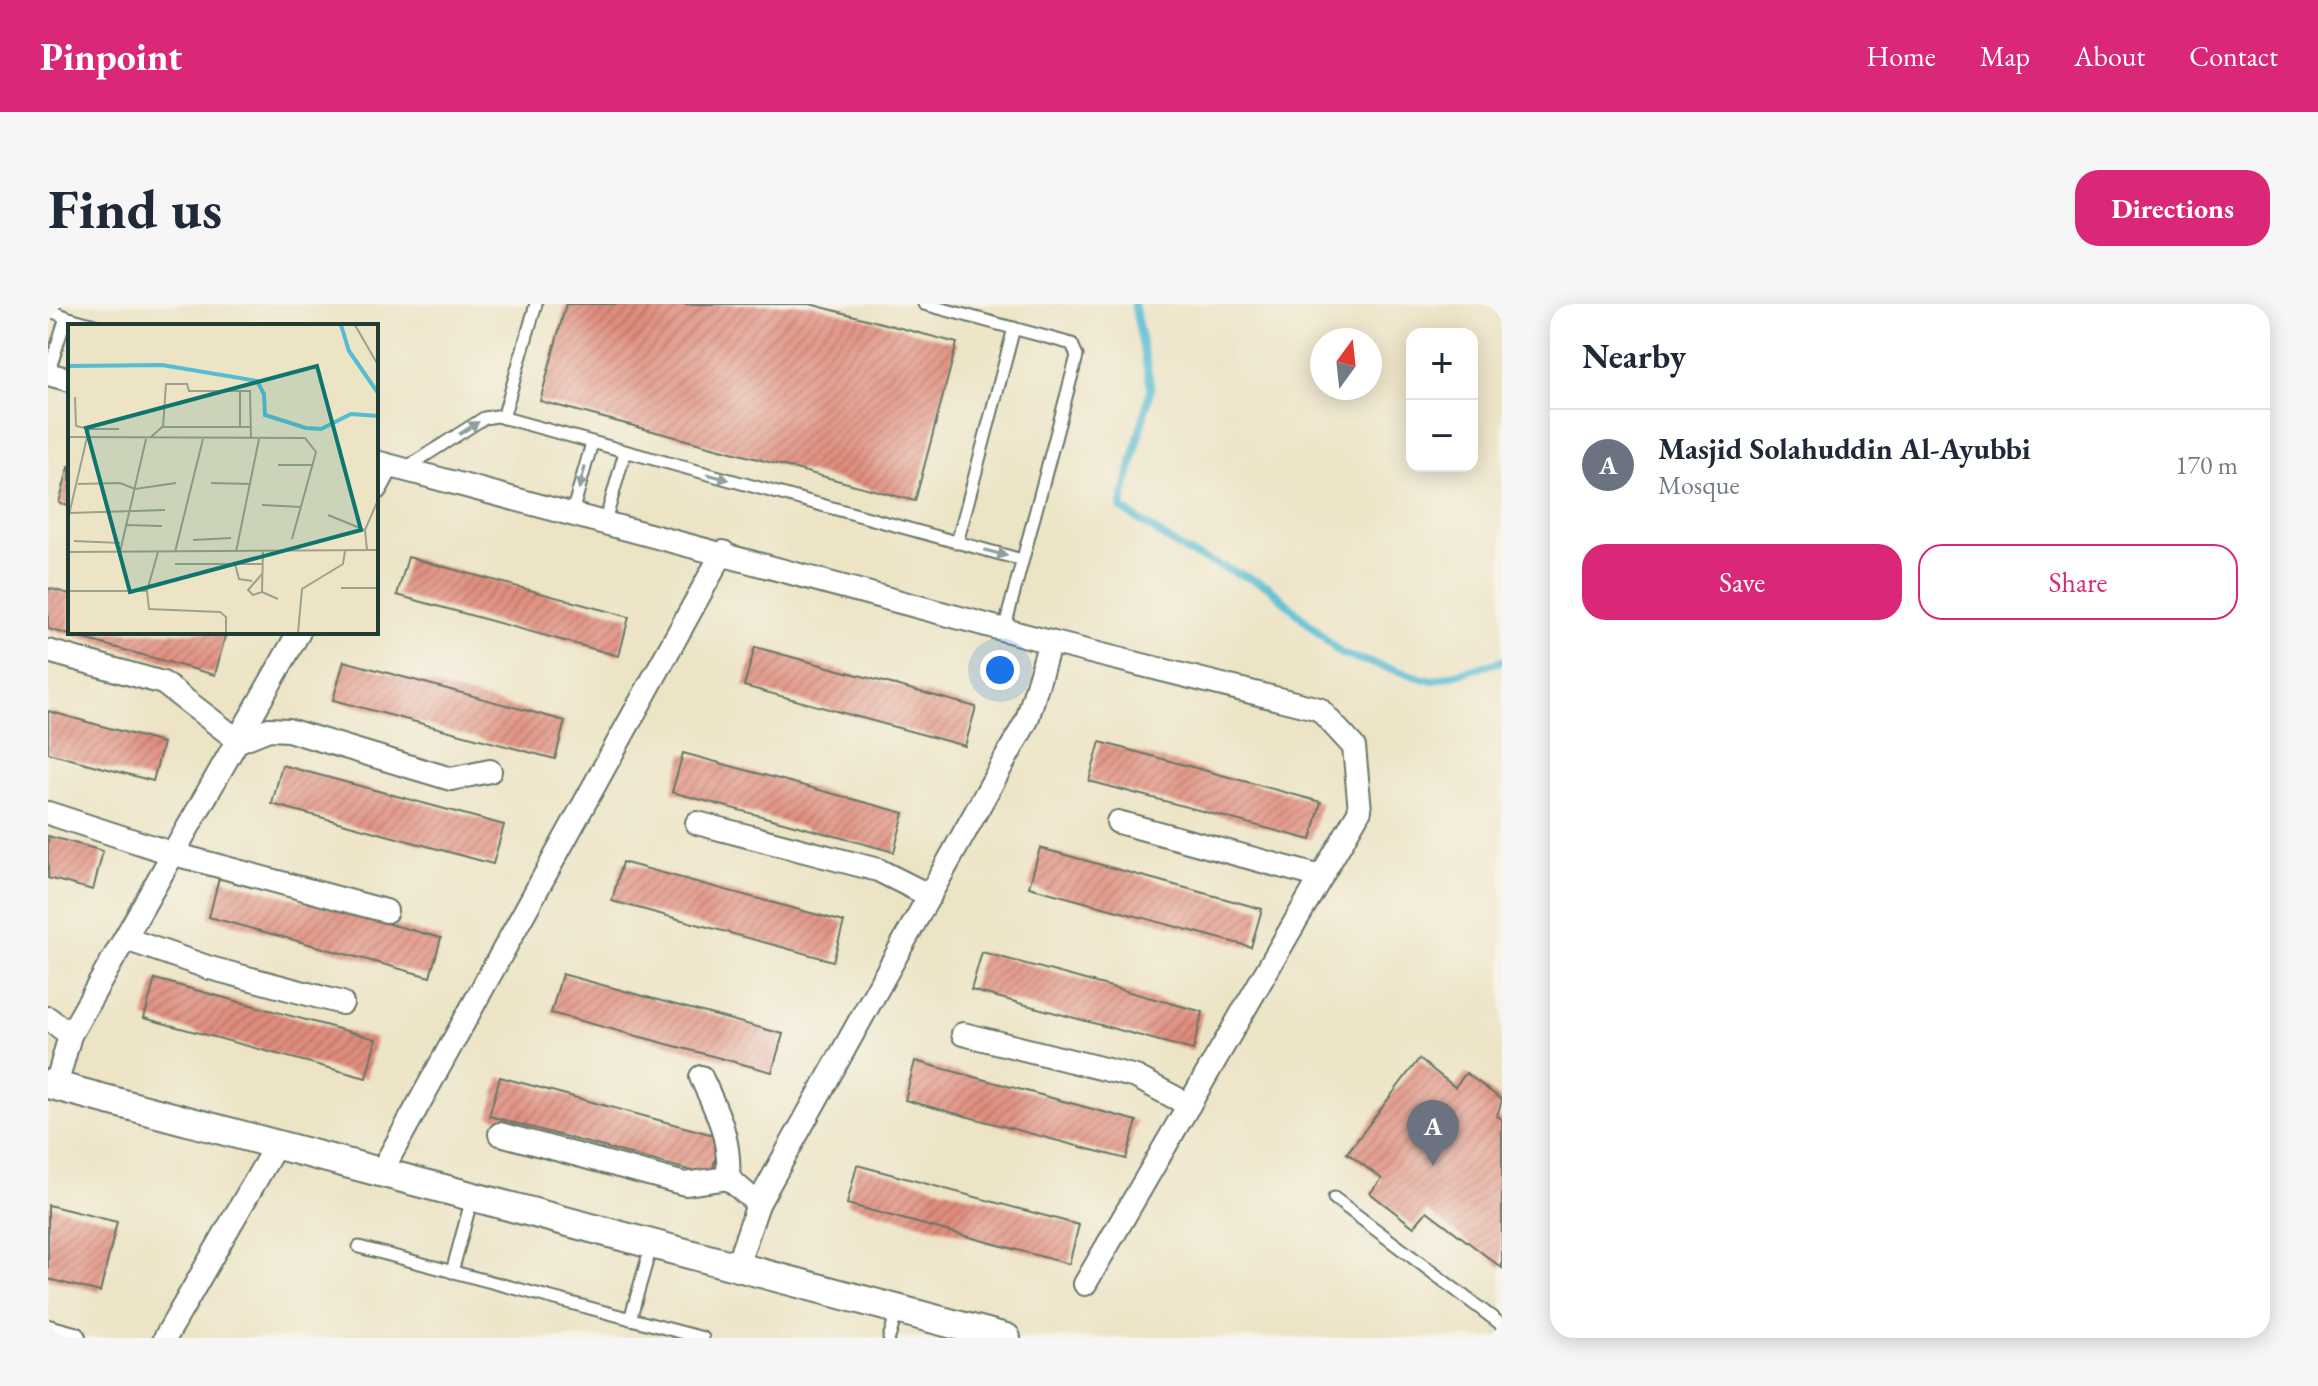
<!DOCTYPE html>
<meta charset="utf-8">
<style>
body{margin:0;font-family:"EB Garamond",serif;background:#f6f6f7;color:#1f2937}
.controls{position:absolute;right:24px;top:24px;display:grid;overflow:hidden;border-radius:16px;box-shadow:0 4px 20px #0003}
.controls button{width:72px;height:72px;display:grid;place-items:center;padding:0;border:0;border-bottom:2px solid #e0e1e3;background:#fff;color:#1f2937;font:40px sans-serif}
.compass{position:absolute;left:1262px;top:24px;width:72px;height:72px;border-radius:50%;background:#fff;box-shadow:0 4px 20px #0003;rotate:15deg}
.you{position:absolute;left:952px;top:366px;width:28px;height:28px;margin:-20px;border:6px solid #fff;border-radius:50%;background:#1a73e8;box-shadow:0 0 0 12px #1a73e833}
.badge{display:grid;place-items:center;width:52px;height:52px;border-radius:50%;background:#db2777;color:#fff;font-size:26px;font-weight:700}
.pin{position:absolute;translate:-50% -66px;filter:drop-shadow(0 2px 4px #0008)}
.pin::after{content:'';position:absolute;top:42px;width:28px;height:24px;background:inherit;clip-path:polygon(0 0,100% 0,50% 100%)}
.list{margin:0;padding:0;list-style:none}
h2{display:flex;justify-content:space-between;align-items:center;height:104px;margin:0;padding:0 32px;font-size:34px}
h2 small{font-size:26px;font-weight:400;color:#747a83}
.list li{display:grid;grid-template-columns:52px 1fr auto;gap:24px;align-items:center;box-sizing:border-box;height:112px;padding:0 32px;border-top:2px solid #e0e1e3}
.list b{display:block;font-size:30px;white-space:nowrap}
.list p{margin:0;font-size:26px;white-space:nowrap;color:#747a83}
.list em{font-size:26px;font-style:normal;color:#747a83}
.actions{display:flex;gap:16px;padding:24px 32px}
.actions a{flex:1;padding:18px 0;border:2px solid #db2777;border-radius:24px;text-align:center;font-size:28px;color:#db2777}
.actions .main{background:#db2777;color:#fff}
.map{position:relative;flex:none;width:1454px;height:1034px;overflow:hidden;border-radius:24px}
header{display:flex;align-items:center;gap:48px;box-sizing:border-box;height:112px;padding:0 40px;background:#db2777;color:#fff}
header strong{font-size:38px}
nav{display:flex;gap:44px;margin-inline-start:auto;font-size:28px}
.intro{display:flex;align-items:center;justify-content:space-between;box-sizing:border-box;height:192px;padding:0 48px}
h1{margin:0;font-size:56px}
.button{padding:20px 36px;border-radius:24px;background:#db2777;color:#fff;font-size:28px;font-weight:700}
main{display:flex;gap:48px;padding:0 48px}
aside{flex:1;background:#fff;border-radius:24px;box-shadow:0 4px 20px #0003}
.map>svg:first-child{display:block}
</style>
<header>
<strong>Pinpoint</strong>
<nav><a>Home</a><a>Map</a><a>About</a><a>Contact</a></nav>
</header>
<div class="intro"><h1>Find us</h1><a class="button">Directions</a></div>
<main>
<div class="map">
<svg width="1454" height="1034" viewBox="0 0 1454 1034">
<defs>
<pattern id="building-hatch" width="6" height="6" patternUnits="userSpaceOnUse" patternTransform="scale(2)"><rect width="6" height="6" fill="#e08c7d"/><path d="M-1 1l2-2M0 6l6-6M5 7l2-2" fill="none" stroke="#b57467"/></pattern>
</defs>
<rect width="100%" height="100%" fill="#f7f3e8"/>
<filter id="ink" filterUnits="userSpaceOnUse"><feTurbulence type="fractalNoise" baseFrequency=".0125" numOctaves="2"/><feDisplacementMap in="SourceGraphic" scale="16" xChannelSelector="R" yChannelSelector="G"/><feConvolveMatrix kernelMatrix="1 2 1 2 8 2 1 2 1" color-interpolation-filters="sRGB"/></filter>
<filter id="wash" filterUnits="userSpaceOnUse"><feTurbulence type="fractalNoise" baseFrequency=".006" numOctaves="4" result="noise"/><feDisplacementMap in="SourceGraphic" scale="32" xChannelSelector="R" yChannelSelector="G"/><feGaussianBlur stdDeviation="1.8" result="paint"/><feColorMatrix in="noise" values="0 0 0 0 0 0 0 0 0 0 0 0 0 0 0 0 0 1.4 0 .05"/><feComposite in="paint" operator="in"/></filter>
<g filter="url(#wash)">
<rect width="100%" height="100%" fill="#ede4c6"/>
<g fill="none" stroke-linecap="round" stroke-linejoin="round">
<polyline stroke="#55bcd3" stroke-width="8" points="1086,0 1103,83 1073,204 1137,247 1220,282 1293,350 1384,377 1454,357"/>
</g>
<g id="blocks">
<g fill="url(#building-hatch)">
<polygon points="518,0 762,0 909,39 867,197 492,97"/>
<polygon points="21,162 22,162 22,202 11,199"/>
<polygon points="360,253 581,313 571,352 349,291"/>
<polygon points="0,284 22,290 22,328 163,328 177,332 167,371 0,325"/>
<polygon points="707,343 928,403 917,442 696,382"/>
<polygon points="296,357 517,417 507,455 285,396"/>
<polygon points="0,407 115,439 105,477 0,449"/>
<polygon points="1052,438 1273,498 1263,536 1041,477"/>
<polygon points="635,449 856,509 846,548 624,488"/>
<polygon points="234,461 456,521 445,560 224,500"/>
<polygon points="0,532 55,547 45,586 0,574"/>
<polygon points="992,544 1214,605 1203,643 981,583"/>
<polygon points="574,558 796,618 785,657 564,597"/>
<polygon points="171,574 393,634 382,673 161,613"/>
<polygon points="934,648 1155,708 1145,746 923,686"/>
<polygon points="514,670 735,730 724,768 503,709"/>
<polygon points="107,675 328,735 318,774 96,714"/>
<polygon points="1371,755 1407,783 1418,769 1454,796 1449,812 1454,815 1454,964 1379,907 1366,923 1322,889 1334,875 1299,849"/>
<polygon points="867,757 1089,817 1078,855 857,796"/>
<polygon points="452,773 673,833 663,872 441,812"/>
<polygon points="809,861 1031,921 1021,960 799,900"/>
<polygon points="0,901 69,918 52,988 0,975"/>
</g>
</g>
</g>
<g filter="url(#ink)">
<use href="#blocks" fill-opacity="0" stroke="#677767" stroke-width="2"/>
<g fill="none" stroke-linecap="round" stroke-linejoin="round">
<defs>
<g id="service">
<polyline points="876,0 1024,40 1029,52 956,326"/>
<polyline points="0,6 18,13"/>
<polyline points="0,70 18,13 50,22"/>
<polyline points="455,114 488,0"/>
<polyline points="356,165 436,114 449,112 974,256"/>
<polyline points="524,209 544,139"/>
<polyline points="557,218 577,148"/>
<polyline points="909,239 966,24"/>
<polyline points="1286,894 1454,1021"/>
<polyline points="311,943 655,1034"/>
<polyline points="404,968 424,894"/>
<polyline points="582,1015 603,943"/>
<polyline points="841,1034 850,1004"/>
</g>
<g id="minor">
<polyline points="0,70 22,76"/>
<polyline points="328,158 1002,338 1271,405 1306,443 1312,506 1037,980"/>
<polyline points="328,184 340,162"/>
<polyline points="0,347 115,379 191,437 221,425 240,426 403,475 442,467"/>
<polyline points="0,509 126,550 338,607"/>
<polyline points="1070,518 1273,573"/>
<polyline points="649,519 830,566 882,592"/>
<polyline points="78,635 162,664 294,699"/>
<polyline points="0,714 22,731"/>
<polyline points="915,730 1088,773 1141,801"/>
<path d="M653 773C669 807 683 835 680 874L710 900"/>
<polyline points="8,782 22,731 251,328"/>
<polyline points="452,830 637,880 680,874"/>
<polyline points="332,870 675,248"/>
<polyline points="688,965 710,900 979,416 1002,338"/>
<polyline points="0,1027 26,1034"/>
<polyline points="117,1034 228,841"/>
</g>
<polyline id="tertiary" points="0,780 958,1034"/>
</defs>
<use href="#service" stroke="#677767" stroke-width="15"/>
<use href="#minor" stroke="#677767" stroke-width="26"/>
<use href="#tertiary" stroke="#677767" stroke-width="32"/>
<use href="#service" stroke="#fff" stroke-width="11"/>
<use href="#minor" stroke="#fff" stroke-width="22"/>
<use href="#tertiary" stroke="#fff" stroke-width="28"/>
</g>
<defs><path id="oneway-solid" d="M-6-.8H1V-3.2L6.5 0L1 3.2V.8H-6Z" transform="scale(2)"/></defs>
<g fill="#8f9e9a">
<use href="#oneway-solid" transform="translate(421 124) rotate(-33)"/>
<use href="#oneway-solid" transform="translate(670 173) rotate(15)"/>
<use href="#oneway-solid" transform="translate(534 174) rotate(106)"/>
<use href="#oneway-solid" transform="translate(948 249) rotate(15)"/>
</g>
</g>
<g transform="translate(20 20)">
<rect width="310" height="310" fill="#ede4c6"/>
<path fill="none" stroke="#55bcd3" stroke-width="4" d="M273 1 281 27 310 69M0 42 94 41 189 57 196 70 197 91 238 104 253 105 283 90 310 92"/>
<path fill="none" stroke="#9ba18c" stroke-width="2" d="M287 1 310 41M172 67V103M7 73 8 102 21 105M95 103 98 60H119L121 67H182L183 115M0 113 237 114 248 128 224 215M82 114 94 103H183M210 141H244M143 159 183 160M10 160 52 159 67 165 108 159M194 181 233 183M2 189 97 186M260 191 297 206M0 195 21 105H51M57 201 94 202M125 216 163 214M6 217 52 219M299 226 297 206 310 176M195 227 194 268 210 275M0 228 310 226M52 228 78 115M90 228 79 267 81 285 152 288 158 293V309M107 228 135 115M168 228 191 115M107 240H195M167 240 171 255 184 257M273 264H310M0 267H79M194 268 185 271 180 266 194 250M230 309 234 265 275 240 277 227"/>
<path fill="#0f766e" fill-opacity="0.15" stroke="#0f766e" stroke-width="4" d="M249 42 293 206 62 268 18 104Z"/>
<rect width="310" height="310" fill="none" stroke="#1f3d34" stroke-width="4"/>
</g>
</svg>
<div class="controls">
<button>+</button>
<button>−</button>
</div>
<svg class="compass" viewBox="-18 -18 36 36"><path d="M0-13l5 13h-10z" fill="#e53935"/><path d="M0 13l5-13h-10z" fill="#747a83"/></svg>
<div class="you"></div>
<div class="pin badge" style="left:1385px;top:862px;background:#6b7280">A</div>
</div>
<aside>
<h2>Nearby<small></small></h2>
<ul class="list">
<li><span class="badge" style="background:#6b7280">A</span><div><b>Masjid Solahuddin Al-Ayubbi</b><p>Mosque</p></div><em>170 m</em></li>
</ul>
<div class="actions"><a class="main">Save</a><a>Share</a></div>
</aside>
</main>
